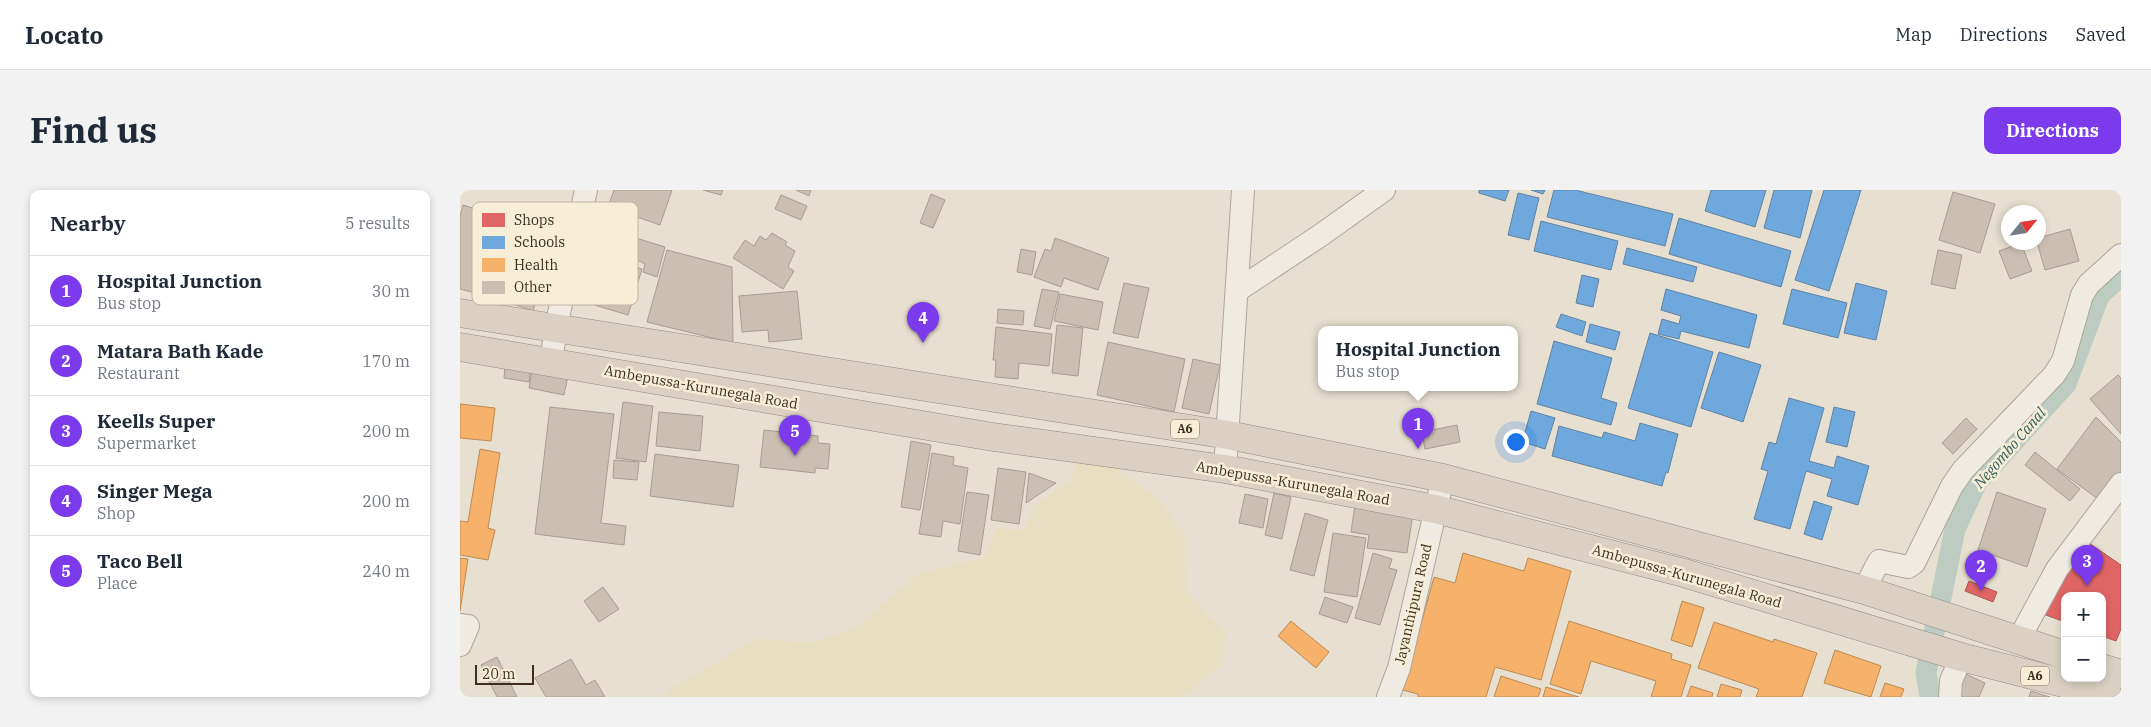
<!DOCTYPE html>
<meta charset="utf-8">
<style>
body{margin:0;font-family:"IBM Plex Serif",serif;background:#f2f2f3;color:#1f2937}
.controls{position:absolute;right:15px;bottom:15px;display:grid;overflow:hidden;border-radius:10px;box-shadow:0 2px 8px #0003}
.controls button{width:45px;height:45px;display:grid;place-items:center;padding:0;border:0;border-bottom:1px solid #e0e1e3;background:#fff;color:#1f2937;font:25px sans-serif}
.compass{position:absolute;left:1541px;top:15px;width:45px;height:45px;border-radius:50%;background:#fff;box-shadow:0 2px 8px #0003;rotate:60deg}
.scale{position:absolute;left:15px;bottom:12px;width:59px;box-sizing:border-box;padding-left:5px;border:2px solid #3d2e20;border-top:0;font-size:14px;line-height:18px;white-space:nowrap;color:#3d2e20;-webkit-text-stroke:4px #f7eed8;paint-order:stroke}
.you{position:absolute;left:1055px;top:251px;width:18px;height:18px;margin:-12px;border:4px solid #fff;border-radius:50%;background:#1a73e8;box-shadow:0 0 0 8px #1a73e833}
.badge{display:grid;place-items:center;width:32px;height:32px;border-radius:50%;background:#7c3aed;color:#fff;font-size:16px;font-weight:700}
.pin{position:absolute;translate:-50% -41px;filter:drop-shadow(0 1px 2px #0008)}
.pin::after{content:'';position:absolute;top:26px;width:18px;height:15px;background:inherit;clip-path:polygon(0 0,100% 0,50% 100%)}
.popup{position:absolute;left:858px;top:136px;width:200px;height:65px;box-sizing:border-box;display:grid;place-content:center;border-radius:10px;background:#fff;filter:drop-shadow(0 1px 4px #0005);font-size:16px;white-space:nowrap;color:#747a83}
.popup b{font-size:19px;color:#1f2937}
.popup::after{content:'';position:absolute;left:50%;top:100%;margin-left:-10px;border:10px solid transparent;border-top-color:#fff}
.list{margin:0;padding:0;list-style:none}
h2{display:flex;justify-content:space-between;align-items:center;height:65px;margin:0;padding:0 20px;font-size:21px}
h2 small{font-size:16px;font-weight:400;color:#747a83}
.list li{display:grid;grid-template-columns:32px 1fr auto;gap:15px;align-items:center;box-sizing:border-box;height:70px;padding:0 20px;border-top:1px solid #e0e1e3}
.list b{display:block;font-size:19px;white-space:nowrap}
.list p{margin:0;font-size:16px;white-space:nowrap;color:#747a83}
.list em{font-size:16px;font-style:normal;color:#747a83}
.map{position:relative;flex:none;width:1661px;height:507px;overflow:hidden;border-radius:10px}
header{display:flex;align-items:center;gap:30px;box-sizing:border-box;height:70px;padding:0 25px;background:#fff;border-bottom:1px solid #e0e1e3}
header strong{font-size:24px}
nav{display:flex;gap:28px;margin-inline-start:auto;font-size:18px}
.intro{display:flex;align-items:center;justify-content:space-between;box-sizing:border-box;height:120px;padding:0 30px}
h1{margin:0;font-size:35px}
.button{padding:12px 22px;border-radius:10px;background:#7c3aed;color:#fff;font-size:18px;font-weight:700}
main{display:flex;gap:30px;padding:0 30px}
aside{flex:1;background:#fff;border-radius:10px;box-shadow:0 2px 8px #0003}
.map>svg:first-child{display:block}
</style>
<header>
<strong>Locato</strong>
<nav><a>Map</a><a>Directions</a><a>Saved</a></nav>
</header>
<div class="intro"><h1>Find us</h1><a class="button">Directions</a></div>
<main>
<aside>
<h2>Nearby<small>5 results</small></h2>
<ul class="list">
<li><span class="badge">1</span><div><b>Hospital Junction</b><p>Bus stop</p></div><em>30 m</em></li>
<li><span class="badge">2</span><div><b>Matara Bath Kade</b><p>Restaurant</p></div><em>170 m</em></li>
<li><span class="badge">3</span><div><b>Keells Super</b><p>Supermarket</p></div><em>200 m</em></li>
<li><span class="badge">4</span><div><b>Singer Mega</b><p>Shop</p></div><em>200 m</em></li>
<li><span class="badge">5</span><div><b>Taco Bell</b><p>Place</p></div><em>240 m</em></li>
</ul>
</aside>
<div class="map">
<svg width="1661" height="507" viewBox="0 0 1661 507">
<rect width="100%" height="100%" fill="#e7e0d1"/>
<polygon fill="#e6dfc2" points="620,264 648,272 700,311 725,346 726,402 767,445 762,474 723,507 204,507 211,499 297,448 350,453 398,437 457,384 524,368 536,338 564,341 573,317 610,291"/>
<g fill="#e06666" stroke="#af5551">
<polygon points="1626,351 1661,375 1661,439 1656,451 1642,446 1642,406 1605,406 1605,432 1575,421"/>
<polygon points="1509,391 1537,402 1533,412 1505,401"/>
</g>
<g fill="#6fa8dc" stroke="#6083a4">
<polygon points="1019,0 1049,0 1045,11 1019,3"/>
<polygon points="1071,0 1085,0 1083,4"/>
<polygon points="1094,0 1115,0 1213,24 1205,56 1087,27"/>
<polygon points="1251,0 1306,0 1295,37 1245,21"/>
<polygon points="1314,0 1352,0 1340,48 1304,38"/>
<polygon points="1364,0 1401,0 1369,101 1335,90"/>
<polygon points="1058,3 1079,8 1069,50 1048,45"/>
<polygon points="1219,28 1331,61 1321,97 1209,64"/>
<polygon points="1081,31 1158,51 1151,80 1074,61"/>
<polygon points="1167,58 1237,77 1233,92 1163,74"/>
<polygon points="1122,85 1139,89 1133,117 1116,113"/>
<polygon points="1396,93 1427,101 1416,150 1384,143"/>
<polygon points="1206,99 1297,125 1289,158 1221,141 1219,149 1198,144 1202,129 1219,134 1221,126 1201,120"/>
<polygon points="1332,99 1387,113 1378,148 1323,134"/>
<polygon points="1101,124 1126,132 1122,146 1096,137"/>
<polygon points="1130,134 1160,142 1155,160 1126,152"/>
<polygon points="1190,143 1253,162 1231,237 1168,218"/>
<polygon points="1094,151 1152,168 1141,208 1157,213 1151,235 1077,214"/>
<polygon points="1259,162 1301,175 1283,232 1241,218"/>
<polygon points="1329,208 1364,218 1349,271 1374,278 1377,266 1409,276 1398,315 1367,306 1372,289 1346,281 1330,339 1294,329 1308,281 1301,279 1309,252 1316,254"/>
<polygon points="1374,217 1395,222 1387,257 1366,252"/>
<polygon points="1071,221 1095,228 1085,259 1050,248 1052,242 1064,246"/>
<polygon points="1180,233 1218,244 1208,283 1206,282 1202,296 1092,266 1099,236 1142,248 1144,242 1175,251"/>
<polygon points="1354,311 1372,317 1362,350 1344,344"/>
</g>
<g fill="#f6b26b" stroke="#be8a54">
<polygon points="0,214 35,218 31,251 0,248"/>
<polygon points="20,259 40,263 28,338 35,340 28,370 0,365 0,331 8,332"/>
<polygon points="1003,363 1064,381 1068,368 1111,381 1081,490 1035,477 1026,507 958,507 958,504 943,500 974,387 995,393"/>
<polygon points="0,368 8,369 0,421"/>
<polygon points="1222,411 1244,418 1232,457 1211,450"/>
<polygon points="831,431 869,462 856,478 818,446"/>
<polygon points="1109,431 1212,464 1211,469 1231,475 1221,507 1191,507 1196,491 1131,471 1121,504 1090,494"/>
<polygon points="1254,432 1313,452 1314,449 1357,463 1342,507 1296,507 1299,499 1238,478"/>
<polygon points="1375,460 1421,476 1411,507 1364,493"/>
<polygon points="1041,486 1081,499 1078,507 1034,507"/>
<polygon points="1425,493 1444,499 1441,507 1420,507"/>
<polygon points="1261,494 1282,500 1280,507 1257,507"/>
<polygon points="1231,496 1253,503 1252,507 1227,507"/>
<polygon points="1086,497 1119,507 1083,507"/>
</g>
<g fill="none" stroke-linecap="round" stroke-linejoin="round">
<polyline stroke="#bcccc2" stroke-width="21" points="1470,507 1466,482 1495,339 1517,292 1606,194 1639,106 1661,85"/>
</g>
<g fill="#cbbfb2" stroke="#a89c90">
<polygon points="154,0 212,0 200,35 148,17"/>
<polygon points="243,0 263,0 261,5"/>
<polygon points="336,0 351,0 349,6"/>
<polygon points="1493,2 1535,14 1520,63 1479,50"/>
<polygon points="471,4 485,10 473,38 460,33"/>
<polygon points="321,5 347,16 341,30 315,19"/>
<polygon points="66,12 103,29 93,52 55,35"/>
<polygon points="3,15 41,27 19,104 0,99 0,26"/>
<polygon points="1610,39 1619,71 1585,80 1577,52 1578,48"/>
<polygon points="45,40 65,47 57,71 37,64"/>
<polygon points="135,40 170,51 164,73 182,79 168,125 114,109"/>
<polygon points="312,43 327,52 325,55 335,61 328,77 334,81 323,99 273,68 285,50 294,56 300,46 306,50"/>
<polygon points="176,48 205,57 197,87 183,82 185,74 171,67"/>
<polygon points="595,48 649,68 638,100 604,88 601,97 574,87 585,59 591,61"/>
<polygon points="1561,53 1572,81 1550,89 1539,61"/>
<polygon points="561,59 576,62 572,85 557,82"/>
<polygon points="207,60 272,77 273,153 187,132"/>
<polygon points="1478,60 1502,65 1495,99 1471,94"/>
<polygon points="62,61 89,70 73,121 47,112"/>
<polygon points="36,67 57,75 46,105 25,98"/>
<polygon points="664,93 689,98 678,148 653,143"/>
<polygon points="582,99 599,102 590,139 574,136"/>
<polygon points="337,101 342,149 309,152 308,140 282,142 279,106"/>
<polygon points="600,104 643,112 638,140 594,131"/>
<polygon points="538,119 564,121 563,135 537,133"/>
<polygon points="597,135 623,138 618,186 592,183"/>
<polygon points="536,137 592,144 589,176 559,173 558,189 535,187 536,170 533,170"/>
<polygon points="648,152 725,169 714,222 637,205"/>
<polygon points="733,169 760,175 749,224 722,218"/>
<polygon points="45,175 71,180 69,192 44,188"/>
<polygon points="72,180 108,186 104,205 69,198"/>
<polygon points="1658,185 1661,188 1661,244 1630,209"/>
<polygon points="163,212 193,216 186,272 156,268"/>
<polygon points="90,217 154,224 141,333 166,336 164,355 75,344"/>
<polygon points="199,222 243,226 240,261 196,256"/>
<polygon points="1636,227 1661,252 1661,285 1642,312 1597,279"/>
<polygon points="1506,228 1517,239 1493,264 1482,253"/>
<polygon points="997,235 1000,252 965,259 962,242"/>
<polygon points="304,240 358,246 358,253 370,254 368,279 355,278 355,283 300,277"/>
<polygon points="451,251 471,255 460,320 441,317"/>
<polygon points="1575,262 1620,299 1610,311 1565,275"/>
<polygon points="472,263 494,267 493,275 508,278 500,334 483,331 481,347 459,344"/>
<polygon points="195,264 279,275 273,317 190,306"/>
<polygon points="154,270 179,272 177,290 153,288"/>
<polygon points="538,278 566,282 559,334 531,330"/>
<polygon points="569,283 596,293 566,313"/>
<polygon points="507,302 529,305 520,365 498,361"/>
<polygon points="1537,302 1586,319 1567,377 1518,360"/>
<polygon points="814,303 831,307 822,349 805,345"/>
<polygon points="785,304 808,309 803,338 779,333"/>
<polygon points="896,308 954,316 947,363 907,358 909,345 891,342"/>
<polygon points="845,323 868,330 854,386 830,380"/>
<polygon points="873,343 906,348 897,407 864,402"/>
<polygon points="913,363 932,369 929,378 937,380 920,435 895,428"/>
<polygon points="143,397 159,419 139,432 124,411"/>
<polygon points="865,407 893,417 887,433 859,424"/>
<polygon points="37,467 57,507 37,507 21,475"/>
<polygon points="111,469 126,495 135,490 145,507 86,507 75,488"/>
<polygon points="1506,484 1525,493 1519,507 1504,507 1497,504"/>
<polygon points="1571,501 1590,507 1569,507"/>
</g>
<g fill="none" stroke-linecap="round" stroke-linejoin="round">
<defs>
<g id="minor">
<polyline points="778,100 861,45 924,0"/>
<polyline points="91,172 96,137 126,0"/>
<polyline points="765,279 783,0"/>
<polyline points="1404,400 1419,371 1448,377 1454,373 1492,296 1503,280 1594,185 1603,171 1622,105 1629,94 1661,65"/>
<polyline points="0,435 8,436 0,455"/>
<polyline points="1559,449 1597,379 1661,294"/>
<polyline points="928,507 939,478 983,288"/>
<polyline points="1490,507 1491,491 1501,467"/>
</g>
<g id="highway">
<polyline points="0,123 768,245 983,288 1404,400 1605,465"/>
<polyline points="0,157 533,247 765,279 975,319 1224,383 1501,467 1615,496 1649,507"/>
<polyline points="1642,478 1661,484"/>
</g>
</defs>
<use href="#minor" stroke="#ada599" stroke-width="24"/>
<use href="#highway" stroke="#928b80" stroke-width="29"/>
<use href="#minor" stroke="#efebe3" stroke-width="22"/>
<use href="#highway" stroke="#dad1c2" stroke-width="28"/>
</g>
<g text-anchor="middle" stroke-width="5" stroke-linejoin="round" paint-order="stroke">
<g fill="#f7eed8" stroke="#756857" stroke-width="1">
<rect x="711" y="229.5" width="28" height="19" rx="4"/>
<rect x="1561" y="476.5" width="28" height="19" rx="4"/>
</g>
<g font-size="12" font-weight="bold" fill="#3d2e20">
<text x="725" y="243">A6</text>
<text x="1575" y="490">A6</text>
</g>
<g font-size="14" fill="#3d2e20" stroke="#f7eed8">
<text transform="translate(241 197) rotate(10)" y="5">Ambepussa-Kurunegala Road</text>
<text transform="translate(833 293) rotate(10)" y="5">Ambepussa-Kurunegala Road</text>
<text transform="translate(1227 386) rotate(16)" y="5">Ambepussa-Kurunegala Road</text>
<text transform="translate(953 414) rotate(-77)" y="5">Jayanthipura Road</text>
</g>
<g font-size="15" font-style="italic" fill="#2f5d5a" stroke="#f7eed8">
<text transform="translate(1550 258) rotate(-49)" y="5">Negombo Canal</text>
</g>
</g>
<rect x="12" y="12" width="166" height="103" rx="8" fill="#f7eed8" stroke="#bfb4a1" stroke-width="1"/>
<rect x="22" y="23" width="23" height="14" fill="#e06666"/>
<rect x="22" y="46" width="23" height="13" fill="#6fa8dc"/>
<rect x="22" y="68" width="23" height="14" fill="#f6b26b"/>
<rect x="22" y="91" width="23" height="13" fill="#cbbfb2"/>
<g font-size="14" fill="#3d2e20">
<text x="54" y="35">Shops</text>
<text x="54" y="57">Schools</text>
<text x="54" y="80">Health</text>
<text x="54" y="102">Other</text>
</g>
</svg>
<div class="controls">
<button>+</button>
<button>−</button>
</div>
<svg class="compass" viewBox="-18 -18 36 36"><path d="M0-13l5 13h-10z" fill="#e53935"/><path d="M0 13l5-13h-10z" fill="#747a83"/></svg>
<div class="scale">20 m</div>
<div class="you"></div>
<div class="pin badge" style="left:958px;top:259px">1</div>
<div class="popup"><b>Hospital Junction</b>Bus stop</div>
<div class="pin badge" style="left:1521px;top:401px">2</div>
<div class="pin badge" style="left:1627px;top:396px">3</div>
<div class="pin badge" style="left:463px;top:153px">4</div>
<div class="pin badge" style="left:335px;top:266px">5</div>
</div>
</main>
